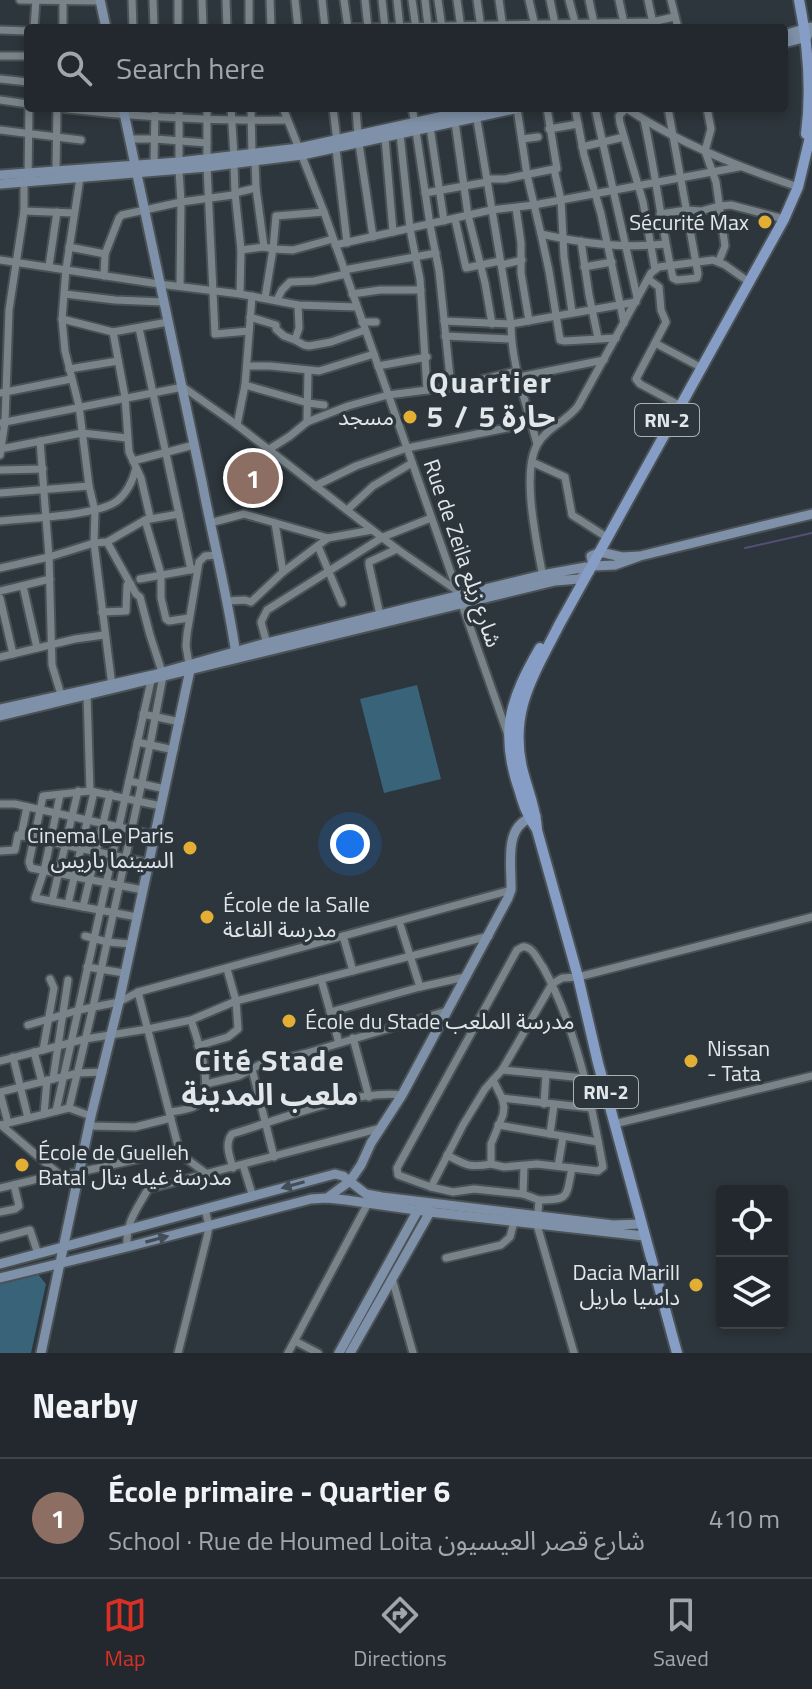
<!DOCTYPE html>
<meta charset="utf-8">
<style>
body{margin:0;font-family:"Titillium Web","Noto Sans Arabic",sans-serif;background:#2e3439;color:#f1f3f6}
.controls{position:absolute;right:24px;bottom:24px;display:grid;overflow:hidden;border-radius:8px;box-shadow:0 4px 12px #0003}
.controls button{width:72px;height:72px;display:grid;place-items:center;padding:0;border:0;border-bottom:2px solid #3f4449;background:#22282d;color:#f1f3f6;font:40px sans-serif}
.you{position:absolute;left:350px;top:844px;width:28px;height:28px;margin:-20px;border:6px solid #fff;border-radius:50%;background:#1a73e8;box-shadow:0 0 0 12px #1a73e833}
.badge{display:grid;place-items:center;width:52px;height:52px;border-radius:50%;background:#d93025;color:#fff;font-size:26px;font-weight:700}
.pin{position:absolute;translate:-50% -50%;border:4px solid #fff;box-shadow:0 2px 8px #0006}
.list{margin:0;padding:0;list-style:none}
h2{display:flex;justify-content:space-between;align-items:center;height:104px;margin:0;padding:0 32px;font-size:34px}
h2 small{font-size:26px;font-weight:400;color:#a2a6aa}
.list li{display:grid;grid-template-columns:52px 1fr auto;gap:24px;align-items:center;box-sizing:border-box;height:120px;padding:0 32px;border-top:2px solid #3f4449}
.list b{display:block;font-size:30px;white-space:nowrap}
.list p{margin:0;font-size:26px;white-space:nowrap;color:#a2a6aa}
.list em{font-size:26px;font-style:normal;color:#a2a6aa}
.icon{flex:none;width:44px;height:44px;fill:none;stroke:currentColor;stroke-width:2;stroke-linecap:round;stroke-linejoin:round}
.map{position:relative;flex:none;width:812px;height:1353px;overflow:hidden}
.search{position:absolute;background:#22282d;box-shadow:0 4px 12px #0003;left:24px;right:24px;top:24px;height:88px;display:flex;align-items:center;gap:20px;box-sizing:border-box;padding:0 28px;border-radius:8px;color:#a2a6aa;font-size:30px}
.sheet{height:224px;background:#22282d}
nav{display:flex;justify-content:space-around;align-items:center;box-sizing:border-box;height:112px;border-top:2px solid #3f4449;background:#22282d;font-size:22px;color:#a2a6aa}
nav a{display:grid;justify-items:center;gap:4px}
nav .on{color:#d93025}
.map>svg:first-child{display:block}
</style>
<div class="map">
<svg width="812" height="1353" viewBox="0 0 812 1353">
<rect width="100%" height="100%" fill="#2d363c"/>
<g fill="#396379">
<polygon points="417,685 441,779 384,793 360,699"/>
<polygon points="37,1273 46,1284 31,1353 0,1353 0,1283"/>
</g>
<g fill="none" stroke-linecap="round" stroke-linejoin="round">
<polyline stroke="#564f75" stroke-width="2" points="745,548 812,533"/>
<defs>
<g id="street">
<polyline points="20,0 100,1"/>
<polyline points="132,0 133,28"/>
<polyline points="153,0 154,28"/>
<polyline points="202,0 203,28"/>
<polyline points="226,0 227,28"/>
<polyline points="270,0 271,28"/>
<polyline points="295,0 298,28"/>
<polyline points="322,0 325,28"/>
<polyline points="344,0 348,28"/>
<polyline points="365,0 368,28"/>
<polyline points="382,0 385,28"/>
<polyline points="397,0 400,28"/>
<polyline points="412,0 416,28"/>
<polyline points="425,0 428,26"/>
<polyline points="438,0 442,28"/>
<polyline points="457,0 461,28"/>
<polyline points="477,0 481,28"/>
<polyline points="499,0 503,28"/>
<polyline points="529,0 535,26"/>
<polyline points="550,0 555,24"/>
<polyline points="569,0 576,26"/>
<polyline points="589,0 595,28"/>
<polyline points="619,0 625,28"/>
<polyline points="648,0 654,28"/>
<polyline points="671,0 678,28"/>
<polyline points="34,28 36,0"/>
<polyline points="63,28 63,0"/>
<polyline points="178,28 178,0"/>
<polyline points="249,28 249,0"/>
<polyline points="343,28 652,22 674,17"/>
<polyline points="0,30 28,31"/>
<polyline points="0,56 28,56"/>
<polyline points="0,79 28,82"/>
<polyline points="0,100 28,104"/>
<path d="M59 108C134 117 211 121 287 120"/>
<polyline points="207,108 207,159"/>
<polyline points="231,108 234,156"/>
<polyline points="251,108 252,155"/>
<polyline points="283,108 324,212 508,735"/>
<polyline points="333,108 337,141"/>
<polyline points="356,108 358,136"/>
<polyline points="412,108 415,123"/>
<path d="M517 108 527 175 541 234C581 243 625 249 665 244"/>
<polyline points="547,108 557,169 554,169 561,200 564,257 572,312"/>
<polyline points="575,108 584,155 601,214 624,323"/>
<polyline points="595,108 637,297"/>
<path d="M626 108C678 143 738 167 798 187"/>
<polyline points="626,108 619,116 620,123 643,202 655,269"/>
<polyline points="707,108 711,129 705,151 716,182 725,246 719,261"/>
<path d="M476 114 511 324C511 365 527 404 537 444"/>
<path d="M644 120C656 173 661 226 673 278L677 280 697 278 698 274 668 108"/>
<polyline points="455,122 468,215 485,283 492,324"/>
<polyline points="430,127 444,221"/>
<polyline points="549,129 578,124"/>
<polyline points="0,130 81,140"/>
<polyline points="416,131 430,225 439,271 451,387"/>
<polyline points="400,134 410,229 420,279 427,390"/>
<polyline points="385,138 393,232"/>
<polyline points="129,139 155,139 207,143"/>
<polyline points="522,139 538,137"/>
<polyline points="359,144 373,237"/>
<polyline points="582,147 624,137"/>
<polyline points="336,149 347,243"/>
<polyline points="179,162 179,108"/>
<polyline points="255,162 256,188 264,247 273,249 265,298"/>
<polyline points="154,164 155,108"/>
<polyline points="234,165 235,193 241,250 240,294"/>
<polyline points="207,167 215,334 249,331"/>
<polyline points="179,170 181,202 180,285"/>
<polyline points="56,171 57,108"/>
<polyline points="28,178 29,108"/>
<polyline points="80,178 66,269 62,319 65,351 79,406 89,486 95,511 94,543 112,686"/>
<polyline points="487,179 505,179 554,169"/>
<polyline points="425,193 487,182"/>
<polyline points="516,208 521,243 521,273 529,321"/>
<polyline points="24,211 74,213"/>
<polyline points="324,212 276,216 273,249 293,250 333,239"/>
<polyline points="660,214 687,210 701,211 719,206 731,205 784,219"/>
<polyline points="455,219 466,268 500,261"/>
<polyline points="541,234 549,271 560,340 565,341 616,338"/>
<polyline points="581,241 589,295 598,338"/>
<polyline points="335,245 491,210 534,205 739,167"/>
<polyline points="69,247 105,254"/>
<polyline points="241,250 264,247"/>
<polyline points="0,260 159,284 240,294 298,305 357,307"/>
<polyline points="501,265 522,260"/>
<polyline points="49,266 57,212"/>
<polyline points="584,267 612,262"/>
<polyline points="344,270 436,253"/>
<polyline points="104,276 105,254 119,218 122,215 181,202 233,195 235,193 256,188"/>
<polyline points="648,279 659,287 661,310 666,322 636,379 640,384 681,406"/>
<polyline points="65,294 115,300 164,302"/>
<polyline points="352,294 380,290 421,290"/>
<polyline points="277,300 282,290 290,282 314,281 346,274"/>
<polyline points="250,317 276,325 276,329 284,336 295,340 304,345 309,346 331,342 365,330"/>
<polyline points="62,319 113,332 168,322"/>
<polyline points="444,321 511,324 636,302"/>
<polyline points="362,322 376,322"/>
<polyline points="139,328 191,570"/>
<polyline points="113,332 125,397 129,452 141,478 150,517"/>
<polyline points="445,336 511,339"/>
<polyline points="295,340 299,328 298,305"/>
<polyline points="655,343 702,368"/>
<polyline points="247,366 270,366 319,371 374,354"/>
<polyline points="378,366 427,357"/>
<polyline points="69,369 118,361"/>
<polyline points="519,377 604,360"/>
<polyline points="245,385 308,403 324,405"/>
<polyline points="0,393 71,379"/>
<polyline points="307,422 308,371"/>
<polyline points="0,423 183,387 237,425 397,549 456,590"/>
<polyline points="237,425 245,385 252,296"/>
<polyline points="40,441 49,557 52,665 62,698"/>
<polyline points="0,449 82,433 127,438"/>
<polyline points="268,450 290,436 307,422 348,406 388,395 451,387 517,371"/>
<polyline points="0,455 5,422 9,310 24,211 24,182"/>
<polyline points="133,461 194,445"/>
<polyline points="532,462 565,477 572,515 608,538"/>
<polyline points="0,470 43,469"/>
<polyline points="315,486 356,466 407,448 532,423"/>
<polyline points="0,493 89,486"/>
<polyline points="347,510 373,486 412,463"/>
<polyline points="145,520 161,574 161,598 166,619 169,621 189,618"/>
<path d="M0 521C28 518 97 516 117 501 127 493 133 480 136 468"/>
<polyline points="210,523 244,514 328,538 372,530"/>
<polyline points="275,523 283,572"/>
<polyline points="107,542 136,594 140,597 150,635 162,672"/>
<polyline points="318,546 342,603"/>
<polyline points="0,568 49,557 94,543 107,542 145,520 179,514"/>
<path d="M543 577C537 544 521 474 537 445 546 428 567 421 578 406L651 273 659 267 713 260 725 265 749 282"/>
<polyline points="140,579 195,569"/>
<polyline points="23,586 37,648"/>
<polyline points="0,591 50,579"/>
<polyline points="0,598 13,654"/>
<polyline points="227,601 245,600 251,602 283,572 328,538"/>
<polyline points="102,612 126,611 127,585 131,584"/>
<polyline points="380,615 369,565 369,562 397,549"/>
<polyline points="267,644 261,622 267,610 383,537 431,518"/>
<polyline points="0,657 75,639 104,635"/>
<polyline points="189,664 186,646 187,634 199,562 205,556 217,555"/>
<polyline points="87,695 90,791"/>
<polyline points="143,714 180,722"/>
<polyline points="137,742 174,750"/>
<polyline points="129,781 165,789"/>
<polyline points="60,795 44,871 35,898 137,917"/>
<polyline points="0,804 15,804 155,835"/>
<polyline points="21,836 27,807"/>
<polyline points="0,851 15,850 18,835 149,863"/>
<polyline points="143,890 31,868 29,862 43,796 90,791 161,806"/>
<polyline points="52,901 78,791"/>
<polyline points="68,904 94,792"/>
<polyline points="83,907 110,794"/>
<polyline points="399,921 420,987"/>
<polyline points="85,936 107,942 131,944"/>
<polyline points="343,936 353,971"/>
<polyline points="87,967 124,973"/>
<polyline points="321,979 339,1043"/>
<polyline points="138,992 179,1150 184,1157 207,1174"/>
<polyline points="330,1012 420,987 465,977"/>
<polyline points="28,1025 79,1010 119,1002 138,992 511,890"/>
<polyline points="353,1038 369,1097"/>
<polyline points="198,1046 228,1037 238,1029 236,1001 227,969"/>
<polyline points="43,1050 54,988 50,979"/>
<polyline points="34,1052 42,1082"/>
<polyline points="13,1057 28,1118"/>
<polyline points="0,1061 85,1039 148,1029 191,1020 236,1001 489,936"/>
<polyline points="252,1069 274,1157"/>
<polyline points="502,1070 584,1078"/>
<polyline points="53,1079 68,980"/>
<polyline points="206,1084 239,1076 259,1065 307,1053 447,1011"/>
<polyline points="0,1092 78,1073 103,1072"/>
<polyline points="0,1093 8,1123"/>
<polyline points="502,1098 591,1108"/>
<polyline points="544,1104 546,1074"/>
<polyline points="69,1108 93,1007 150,745 163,676"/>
<polyline points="56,1111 152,676"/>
<path d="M170 1112C178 1111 188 1110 195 1106 218 1093 197 1039 191 1020"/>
<polyline points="44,1114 47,1080"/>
<polyline points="614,1124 812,1076"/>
<polyline points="0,1125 69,1108 91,1116"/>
<polyline points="1,1125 60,1175"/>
<polyline points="498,1125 598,1142"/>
<polyline points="90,1126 135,1127 171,1118"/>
<polyline points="550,1134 554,1105"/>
<path d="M447 1155C465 1165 470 1168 491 1164"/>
<polyline points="243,1165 253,1197"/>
<polyline points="524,1166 523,1194 539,1200 537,1225 574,1353"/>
<polyline points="558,1166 563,1137"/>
<path d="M233 1168C230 1157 224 1144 232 1134 279 1120 354 1089 402 1095"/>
<path d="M431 1187 398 1175 397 1168 517 950C521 948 523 945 528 948 534 950 539 962 543 967 576 1027 591 1100 603 1167L598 1171 537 1164 504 1167 491 1164V1144L503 1115 504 1107 502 1098 493 1080"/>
<polyline points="0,1188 46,1177 80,1172 179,1150"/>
<polyline points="523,1194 474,1189 453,1192 431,1187 463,1125 485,1089 502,1070 552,984 562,978 578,977 812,917"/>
<path d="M539 1200C570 1200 566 1197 572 1168"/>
<polyline points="0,1212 15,1209 19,1206 14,1185"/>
<polyline points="0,1238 30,1230 38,1254"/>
<path d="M127 1247C126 1221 136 1211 148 1189L381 1128"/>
<polyline points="446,1258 501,1245 510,1237 514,1222"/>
<polyline points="392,1278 413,1353"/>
<polyline points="295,1341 318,1353"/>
<polyline points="178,1353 207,1237 209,1226 205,1209"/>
<polyline points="288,1353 368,1203"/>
</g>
<g id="secondary">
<polyline points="100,0 106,28"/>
<polyline points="784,35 807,28"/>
<polyline points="784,43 807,37 810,27"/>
<path d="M123 108C149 233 176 357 202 482 213 540 228 597 236 655"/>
<polyline points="0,175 179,162 299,148 480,108"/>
<polyline points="0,184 207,167 302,155 519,108"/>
<polyline points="640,556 622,557 600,552 591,556 593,566 615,565 640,556 812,514"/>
<polyline points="0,709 153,675 266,643 542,575 586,567 589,572 579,579 555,581 0,716"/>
<path d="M327 1198 350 1181 361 1165 371 1143 402 1095 508 898 511 890C512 864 502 824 536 816"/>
<polyline points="0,1264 335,1174 343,1176 366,1194 382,1197 613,1225 641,1224"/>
<polyline points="0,1278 127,1247 311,1199 327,1198 346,1200 430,1212 644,1236"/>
<polyline points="41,1353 91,1116 119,1002 190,670 189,665"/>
<polyline points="339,1353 418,1210 422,1207"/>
<polyline points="350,1353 430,1212 429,1209"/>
</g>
<g id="primary">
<path d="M799 0C808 45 812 89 806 134"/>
<path d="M536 828C527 816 523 803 519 789 499 731 511 698 540 648"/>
<path d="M677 1353 598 1063 578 977 537 830C536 808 527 789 522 768 509 710 534 675 559 625L784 219 798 187 812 129"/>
</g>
</defs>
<use href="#street" stroke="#4a5257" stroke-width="11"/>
<use href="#secondary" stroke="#4a5257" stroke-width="13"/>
<use href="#primary" stroke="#4a5257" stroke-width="14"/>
<use href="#street" stroke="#79848a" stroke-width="7"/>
<use href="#secondary" stroke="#7f91a8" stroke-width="9"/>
<use href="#primary" stroke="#869ec6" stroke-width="10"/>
</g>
<defs><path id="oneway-solid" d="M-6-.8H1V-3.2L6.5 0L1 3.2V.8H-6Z" transform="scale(2)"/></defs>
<g fill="#424d57">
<use href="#oneway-solid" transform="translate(293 1185) rotate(164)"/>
<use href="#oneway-solid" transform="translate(157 1239) rotate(-15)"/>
</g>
<g fill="#e2af34" stroke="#2d363c" stroke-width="3">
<circle cx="765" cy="222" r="8"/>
<circle cx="410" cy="417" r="8"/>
<circle cx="190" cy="848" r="8"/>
<circle cx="207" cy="917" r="8"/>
<circle cx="289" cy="1021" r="8"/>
<circle cx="691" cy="1061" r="8"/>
<circle cx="22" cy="1165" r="8"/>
<circle cx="696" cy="1285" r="8"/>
</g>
<g text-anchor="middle" stroke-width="7" stroke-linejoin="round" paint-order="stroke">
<g fill="#2d363c" stroke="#abb2b6" stroke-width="2">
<rect x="635" y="404" width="64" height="32" rx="6"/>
<rect x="574" y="1076" width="64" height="32" rx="6"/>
</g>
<g font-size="20" font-weight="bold" fill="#e1e7ea">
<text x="667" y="427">RN-2</text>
<text x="606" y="1099">RN-2</text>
</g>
<g font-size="22" fill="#e1e7ea" stroke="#2d363c" text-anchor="end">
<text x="749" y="230">Sécurité Max</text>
<text x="394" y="425">مسجد</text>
<text x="174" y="843">Cinema Le Paris<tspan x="174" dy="25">السينما باريس</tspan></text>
<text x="223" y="912" text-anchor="start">École de la Salle<tspan x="223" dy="25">مدرسة القاعة</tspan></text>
<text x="305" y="1029" text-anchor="start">École du Stade مدرسة الملعب</text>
<text x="707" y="1056" text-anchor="start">Nissan<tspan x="707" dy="25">- Tata</tspan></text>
<text x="38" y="1160" text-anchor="start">École de Guelleh<tspan x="38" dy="25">Batal مدرسة غيله بتال</tspan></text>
<text x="680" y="1280">Dacia Marill<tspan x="680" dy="25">داسيا ماريل</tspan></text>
</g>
<g font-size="22" fill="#e1e7ea" stroke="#2d363c">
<text transform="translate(463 553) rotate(71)" y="8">Rue de Zeila شارع زيلع</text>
</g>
<g font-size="30" font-weight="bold" letter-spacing="2" fill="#e1e7ea" stroke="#2d363c">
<text x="491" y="393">Quartier<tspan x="491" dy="34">5 / حارة 5</tspan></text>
<text x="270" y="1071">Cité Stade<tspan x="270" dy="34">ملعب المدينة</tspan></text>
</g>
</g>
</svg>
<div class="controls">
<button><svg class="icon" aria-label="locate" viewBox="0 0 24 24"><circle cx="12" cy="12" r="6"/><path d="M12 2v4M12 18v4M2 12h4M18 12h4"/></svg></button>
<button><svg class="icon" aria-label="layers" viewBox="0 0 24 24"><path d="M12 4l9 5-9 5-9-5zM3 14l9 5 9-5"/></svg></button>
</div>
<div class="you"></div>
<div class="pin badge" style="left:253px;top:478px;background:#8d6e63">1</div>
<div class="search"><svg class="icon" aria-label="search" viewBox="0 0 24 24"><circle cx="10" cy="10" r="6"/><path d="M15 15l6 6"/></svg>Search here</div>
</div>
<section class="sheet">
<h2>Nearby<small></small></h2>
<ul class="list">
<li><span class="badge" style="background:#8d6e63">1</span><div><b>École primaire - Quartier 6</b><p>School · Rue de Houmed Loita شارع قصر العيسيون</p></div><em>410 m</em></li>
</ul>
</section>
<nav>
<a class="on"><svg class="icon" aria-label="map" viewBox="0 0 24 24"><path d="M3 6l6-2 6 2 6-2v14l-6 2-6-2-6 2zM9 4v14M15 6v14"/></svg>Map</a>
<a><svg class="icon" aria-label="directions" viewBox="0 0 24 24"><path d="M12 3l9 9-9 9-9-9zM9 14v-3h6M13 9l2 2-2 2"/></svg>Directions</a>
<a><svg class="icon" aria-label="saved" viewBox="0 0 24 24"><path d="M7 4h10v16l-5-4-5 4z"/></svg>Saved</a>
</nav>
